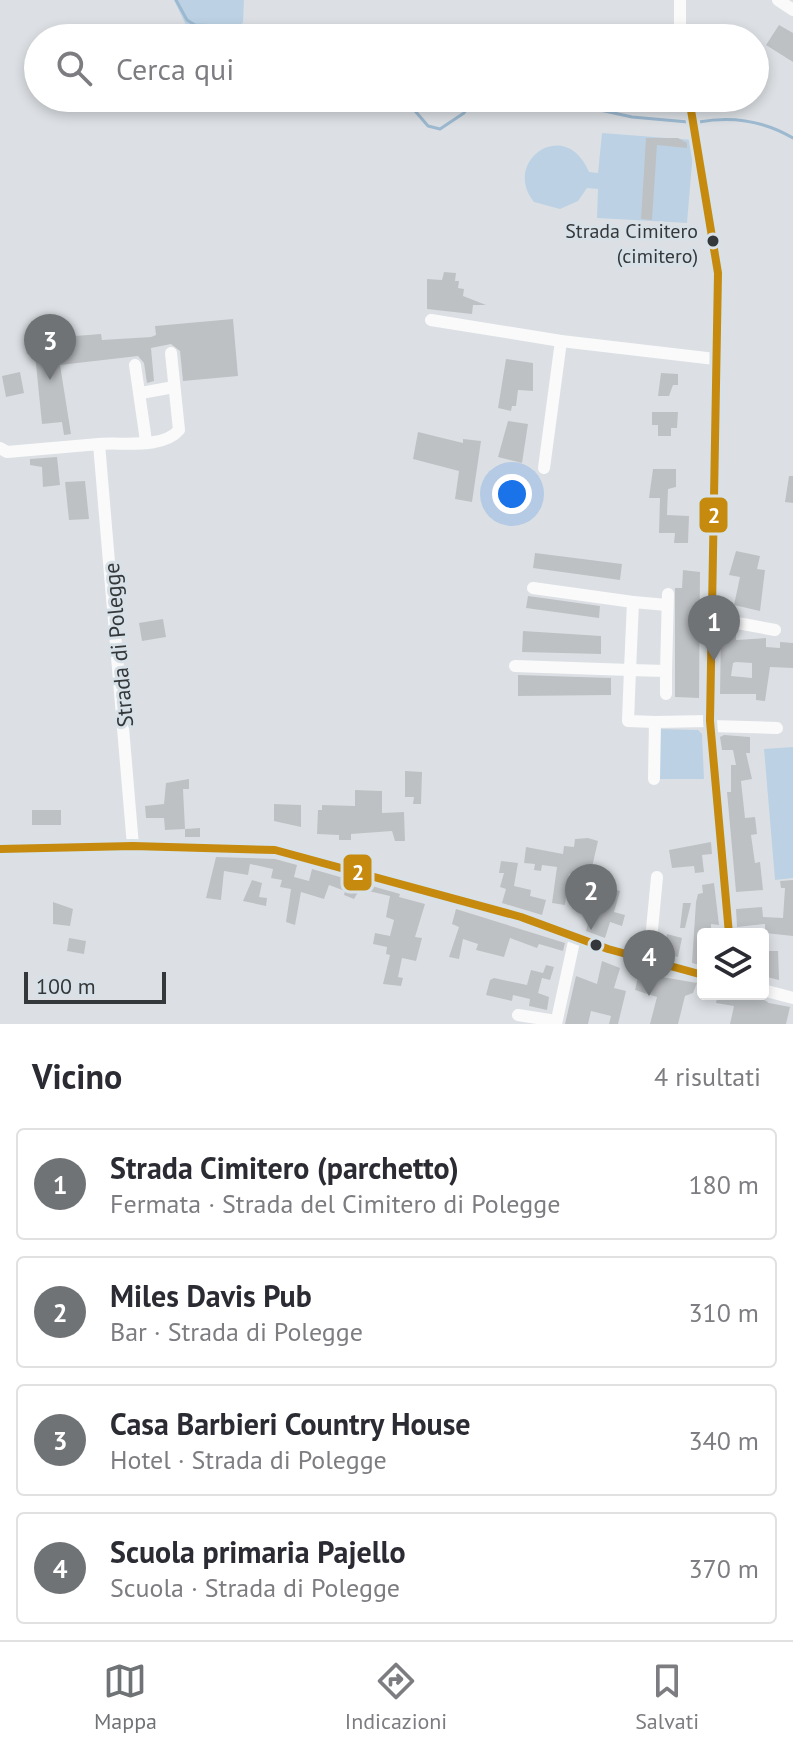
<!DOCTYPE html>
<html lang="it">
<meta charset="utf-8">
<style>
body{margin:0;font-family:"PT Sans",sans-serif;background:#f7f7f7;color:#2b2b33}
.controls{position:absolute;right:24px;bottom:24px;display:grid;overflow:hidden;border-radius:8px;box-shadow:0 4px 12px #0003}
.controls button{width:72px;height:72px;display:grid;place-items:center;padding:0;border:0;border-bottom:2px solid #e1e1e2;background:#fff;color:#2b2b33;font:40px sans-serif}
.scale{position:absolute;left:24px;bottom:20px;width:142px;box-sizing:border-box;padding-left:8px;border:4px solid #34383a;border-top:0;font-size:22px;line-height:28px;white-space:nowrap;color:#34383a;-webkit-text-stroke:6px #d8e1e7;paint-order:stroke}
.you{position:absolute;left:512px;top:494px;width:28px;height:28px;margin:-20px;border:6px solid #fff;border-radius:50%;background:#1a73e8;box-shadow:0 0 0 12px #1a73e833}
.badge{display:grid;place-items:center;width:52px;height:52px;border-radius:50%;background:#6f7376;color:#fff;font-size:26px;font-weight:700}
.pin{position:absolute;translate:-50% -66px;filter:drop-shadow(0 2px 4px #0008)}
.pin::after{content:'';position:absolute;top:42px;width:28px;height:24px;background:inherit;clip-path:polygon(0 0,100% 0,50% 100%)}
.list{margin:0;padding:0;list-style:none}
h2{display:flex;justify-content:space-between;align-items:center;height:104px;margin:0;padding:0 32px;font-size:34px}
h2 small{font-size:26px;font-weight:400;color:#7c7c81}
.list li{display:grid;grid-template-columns:52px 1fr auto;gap:24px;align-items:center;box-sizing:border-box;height:112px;margin:0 16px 16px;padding:0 16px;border:2px solid #e1e1e2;border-radius:8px}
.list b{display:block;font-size:30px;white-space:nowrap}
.list p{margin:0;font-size:26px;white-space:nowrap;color:#7c7c81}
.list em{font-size:26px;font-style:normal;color:#7c7c81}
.icon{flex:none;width:44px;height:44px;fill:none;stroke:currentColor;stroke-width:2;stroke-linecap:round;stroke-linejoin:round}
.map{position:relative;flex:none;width:793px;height:1024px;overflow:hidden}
.search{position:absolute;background:#fff;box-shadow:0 4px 12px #0003;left:24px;right:24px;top:24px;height:88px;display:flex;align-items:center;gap:20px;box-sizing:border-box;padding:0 28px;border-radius:44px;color:#7c7c81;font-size:30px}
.sheet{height:616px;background:#fff}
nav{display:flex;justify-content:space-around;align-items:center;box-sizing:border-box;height:112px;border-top:2px solid #e1e1e2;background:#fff;font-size:22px;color:#7c7c81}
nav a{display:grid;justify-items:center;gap:4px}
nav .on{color:#6f7376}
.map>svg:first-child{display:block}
</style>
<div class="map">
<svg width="793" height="1024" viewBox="0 0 793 1024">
<rect width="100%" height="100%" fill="#dce0e4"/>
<g fill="#bcd2e4">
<polygon points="174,0 244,0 243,23 209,38 192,38"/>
<path d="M602 133 694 140 687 223 597 218 598 189 587 188 578 201 560 209 534 202C501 162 565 115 589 172L598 173Z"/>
<polygon points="660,729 698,730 702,734 704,779 659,779"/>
<polygon points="793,747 793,878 775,880 764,749"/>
</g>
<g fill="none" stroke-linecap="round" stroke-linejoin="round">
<g stroke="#9cb9d0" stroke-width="3">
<polyline points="176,0 187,20 195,25 245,27 266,33 319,38"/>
<polyline points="404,98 428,126 440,129 464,113 474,98"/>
<polyline points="545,98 632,117 688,122"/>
<path d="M699 122C732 116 764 121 793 138"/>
</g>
</g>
<g fill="#bec1c4" fill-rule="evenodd">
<polygon points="779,25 793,33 793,62 766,45"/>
<polygon points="646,138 678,138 687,143 687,148 657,145 652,220 641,219"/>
<polygon points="444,272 456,273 455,281 459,281 458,288 464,289 463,296 486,305 473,305 472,314 427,309 427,279 442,280"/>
<polygon points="233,319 238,376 183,381 180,351 171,344 151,348 154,381 147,383 144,363 138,356 60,365 71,434 64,435 62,422 42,424 35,354 27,354 26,347 75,343 75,336 101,334 102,340 151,337 156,335 155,326"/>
<polygon points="506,359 533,363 533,391 518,390 516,406 512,406 511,411 498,408"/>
<polygon points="20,372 24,393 6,397 2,376"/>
<polygon points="661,373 678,374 678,385 673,385 669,396 658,396"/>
<polygon points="652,412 678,412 677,428 671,428 671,436 658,436 658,425 652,425"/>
<polygon points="508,421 528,424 522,463 498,457"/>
<polygon points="418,432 463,443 463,439 481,441 472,502 455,499 459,471 413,459"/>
<polygon points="57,457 60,485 43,487 42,467 30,465 30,459"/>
<polygon points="653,469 676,469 676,487 668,489 667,515 689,516 688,543 674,543 675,533 659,533 660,498 649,498"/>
<polygon points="789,476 793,476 793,503 785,502"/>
<polygon points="85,481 89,519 69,520 65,482"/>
<polygon points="736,551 760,556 757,569 765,570 760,611 734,605 740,577 729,575"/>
<polygon points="535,553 622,564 620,580 533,568"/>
<polygon points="683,570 700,572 699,698 675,697 675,588 682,588"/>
<polygon points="528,596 600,606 599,618 526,608"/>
<polygon points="163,619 166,637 142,641 139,623"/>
<polygon points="523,631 601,636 601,654 522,652"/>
<path d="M721 631 736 632V640L766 638V647L780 648V642L793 643V668L770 667 765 701 756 700V694H720ZM736 662 752 663V678L731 676 733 663Z"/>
<polygon points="518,675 611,678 611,695 518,696"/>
<polygon points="724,735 750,737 750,753 746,753 752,779 741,781 745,818 755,817 757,834 751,835 755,863 760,862 763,890 736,892 727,792 731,792 731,765 736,765 733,750 722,750 720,737"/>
<polygon points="405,771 422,772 421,804 413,804 414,797 405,797"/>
<polygon points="189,779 189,789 183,789 185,829 200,828 200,837 185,837 185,829 165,830 164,818 146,818 145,806 164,804 166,783"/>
<polygon points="355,790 382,791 382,813 404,812 405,841 395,841 392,831 351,834 351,840 339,840 339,835 317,834 318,810 322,810 322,805 355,806"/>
<polygon points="274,804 301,805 301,827 274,821"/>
<rect x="32" y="810" width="29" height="15"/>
<polygon points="588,838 598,841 590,876 569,874 565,905 552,903 557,867 542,865 541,871 534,870 535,864 524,863 526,847 563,854 564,846 574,847 575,839"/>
<polygon points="711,842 712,854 702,855 704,872 695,873 694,866 672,868 669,850"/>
<polygon points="216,857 275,859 297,865 294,877 309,881 312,869 400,894 399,897 425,904 415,937 422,938 416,961 402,958 398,977 403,978 401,986 383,984 390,955 386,954 387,947 373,944 375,933 390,936 394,920 386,917 390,896 360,889 354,899 344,895 345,891 329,885 324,899 301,892 295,925 286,922 291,889 280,887 282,880 271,878 273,869 250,864 248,875 224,871 221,900 206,898"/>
<polygon points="501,861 518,863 514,886 531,890 530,896 546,900 542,915 502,903 506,889 500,887 504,873 499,873"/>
<polygon points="252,880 262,883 259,897 267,898 266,906 243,901"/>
<polygon points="793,880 793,936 765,933 765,924 737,927 736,909 762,907 763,917 783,918 785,888 781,888 780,881"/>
<polygon points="714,883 719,925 711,924 711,934 703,934 703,966 692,963 696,902 698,894 703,893 702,885"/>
<polygon points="599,884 620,891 614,912 625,915 622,926 610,922 605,938 586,931"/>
<polygon points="53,902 73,909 70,926 53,924"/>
<polygon points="683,903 691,903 685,928 680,928"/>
<polygon points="456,909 565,943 563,951 539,944 537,948 510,938 504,957 476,950 478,944 463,939 459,959 449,957 459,927 452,924"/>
<polygon points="667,934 682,938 678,957 662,953"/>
<polygon points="69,938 86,941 84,954 67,951"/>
<polygon points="765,951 778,951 779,980 763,976"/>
<polygon points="602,961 620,968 614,988 626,991 618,1024 609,1024 611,1016 591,1011 588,1024 565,1024 576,976 597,984"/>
<polygon points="546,965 554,967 550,980 542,978 538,993 549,997 547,1010 529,1006 530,999 513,995 512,1001 486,995 490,980 494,978 527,985 531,970 543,973"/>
<polygon points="639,973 697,983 693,993 685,996 678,1024 650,1024 657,997 635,990"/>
<polygon points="718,994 755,994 769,1003 790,1007 786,1024 730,1024 734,1006 716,1003"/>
</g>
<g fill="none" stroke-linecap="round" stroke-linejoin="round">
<g stroke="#fafafb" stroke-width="12">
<polyline points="778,0 793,10"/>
<polyline points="680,38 680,0"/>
<polyline points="689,98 718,273 710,721 729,934"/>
<polyline points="431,320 561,341 715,359"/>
<polyline points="135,365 146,441"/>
<polyline points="141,393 174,387"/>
<path d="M99 444C123 442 163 449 179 430L171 353"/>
<polyline points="0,448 7,452 99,444 133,846"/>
<polyline points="544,468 561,341"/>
<polyline points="633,602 667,605"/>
<polyline points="710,618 775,630"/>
<polyline points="515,666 630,670 633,602 533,588"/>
<polyline points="666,671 668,594"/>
<polyline points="655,722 628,721 630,670 666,671 666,694"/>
<polyline points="711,726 777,728"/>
<polyline points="654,779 655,722 710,721"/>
<polyline points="0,849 133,846 275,850 521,917 608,949 703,975"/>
<polyline points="649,961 657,877"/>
<polyline points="763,990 793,998"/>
<polyline points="518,1015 556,1021"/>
<polyline points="556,1024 575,937"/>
</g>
<defs>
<g id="bus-1">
<polyline points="689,98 718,273 710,721 729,934"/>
<polyline points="0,849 133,846 275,850 521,917 608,949 703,975"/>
</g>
</defs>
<use href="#bus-1" stroke="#d8e1e7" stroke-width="14"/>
<use href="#bus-1" stroke="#c68a0e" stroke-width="8"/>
</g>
<g fill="#34383a" stroke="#d8e1e7" stroke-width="3">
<circle cx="713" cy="241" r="7"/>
<circle cx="596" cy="945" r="7"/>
</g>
<g text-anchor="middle" stroke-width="6" stroke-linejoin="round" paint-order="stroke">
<g font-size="20" fill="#34383a" stroke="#d8e1e7" text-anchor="end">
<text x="698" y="238">Strada Cimitero<tspan x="698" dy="25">(cimitero)</tspan></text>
</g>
<g font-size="22" fill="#34383a" stroke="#d8e1e7">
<text transform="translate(118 645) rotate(-95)" y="8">Strada di Polegge</text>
</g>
</g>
<g stroke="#d8e1e7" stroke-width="3">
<rect x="698" y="496" width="31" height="38" rx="8" fill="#c68a0e"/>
<rect x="342" y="853" width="31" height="39" rx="8" fill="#c68a0e"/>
</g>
<g font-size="22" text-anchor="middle" font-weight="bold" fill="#fff">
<text x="714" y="523">2</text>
<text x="358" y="880">2</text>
</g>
</svg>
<div class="controls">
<button><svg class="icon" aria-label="layers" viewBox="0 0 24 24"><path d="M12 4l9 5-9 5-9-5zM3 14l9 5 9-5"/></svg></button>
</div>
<div class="scale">100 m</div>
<div class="you"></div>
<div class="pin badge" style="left:714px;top:661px">1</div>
<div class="pin badge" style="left:591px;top:930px">2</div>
<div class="pin badge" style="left:50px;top:380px">3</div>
<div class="pin badge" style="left:649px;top:996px">4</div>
<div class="search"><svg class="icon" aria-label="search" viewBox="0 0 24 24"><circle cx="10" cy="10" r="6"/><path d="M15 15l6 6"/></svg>Cerca qui</div>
</div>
<section class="sheet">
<h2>Vicino<small>4 risultati</small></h2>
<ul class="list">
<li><span class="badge">1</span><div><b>Strada Cimitero (parchetto)</b><p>Fermata · Strada del Cimitero di Polegge</p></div><em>180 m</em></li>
<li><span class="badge">2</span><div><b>Miles Davis Pub</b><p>Bar · Strada di Polegge</p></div><em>310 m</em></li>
<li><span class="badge">3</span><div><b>Casa Barbieri Country House</b><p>Hotel · Strada di Polegge</p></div><em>340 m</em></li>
<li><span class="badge">4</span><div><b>Scuola primaria Pajello</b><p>Scuola · Strada di Polegge</p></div><em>370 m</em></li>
</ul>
</section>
<nav>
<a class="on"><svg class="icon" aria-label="map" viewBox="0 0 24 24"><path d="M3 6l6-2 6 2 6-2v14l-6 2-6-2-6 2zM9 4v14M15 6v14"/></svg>Mappa</a>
<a><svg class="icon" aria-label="directions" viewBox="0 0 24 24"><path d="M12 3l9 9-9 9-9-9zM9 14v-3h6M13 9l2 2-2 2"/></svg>Indicazioni</a>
<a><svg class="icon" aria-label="saved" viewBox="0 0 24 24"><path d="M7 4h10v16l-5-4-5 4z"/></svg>Salvati</a>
</nav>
